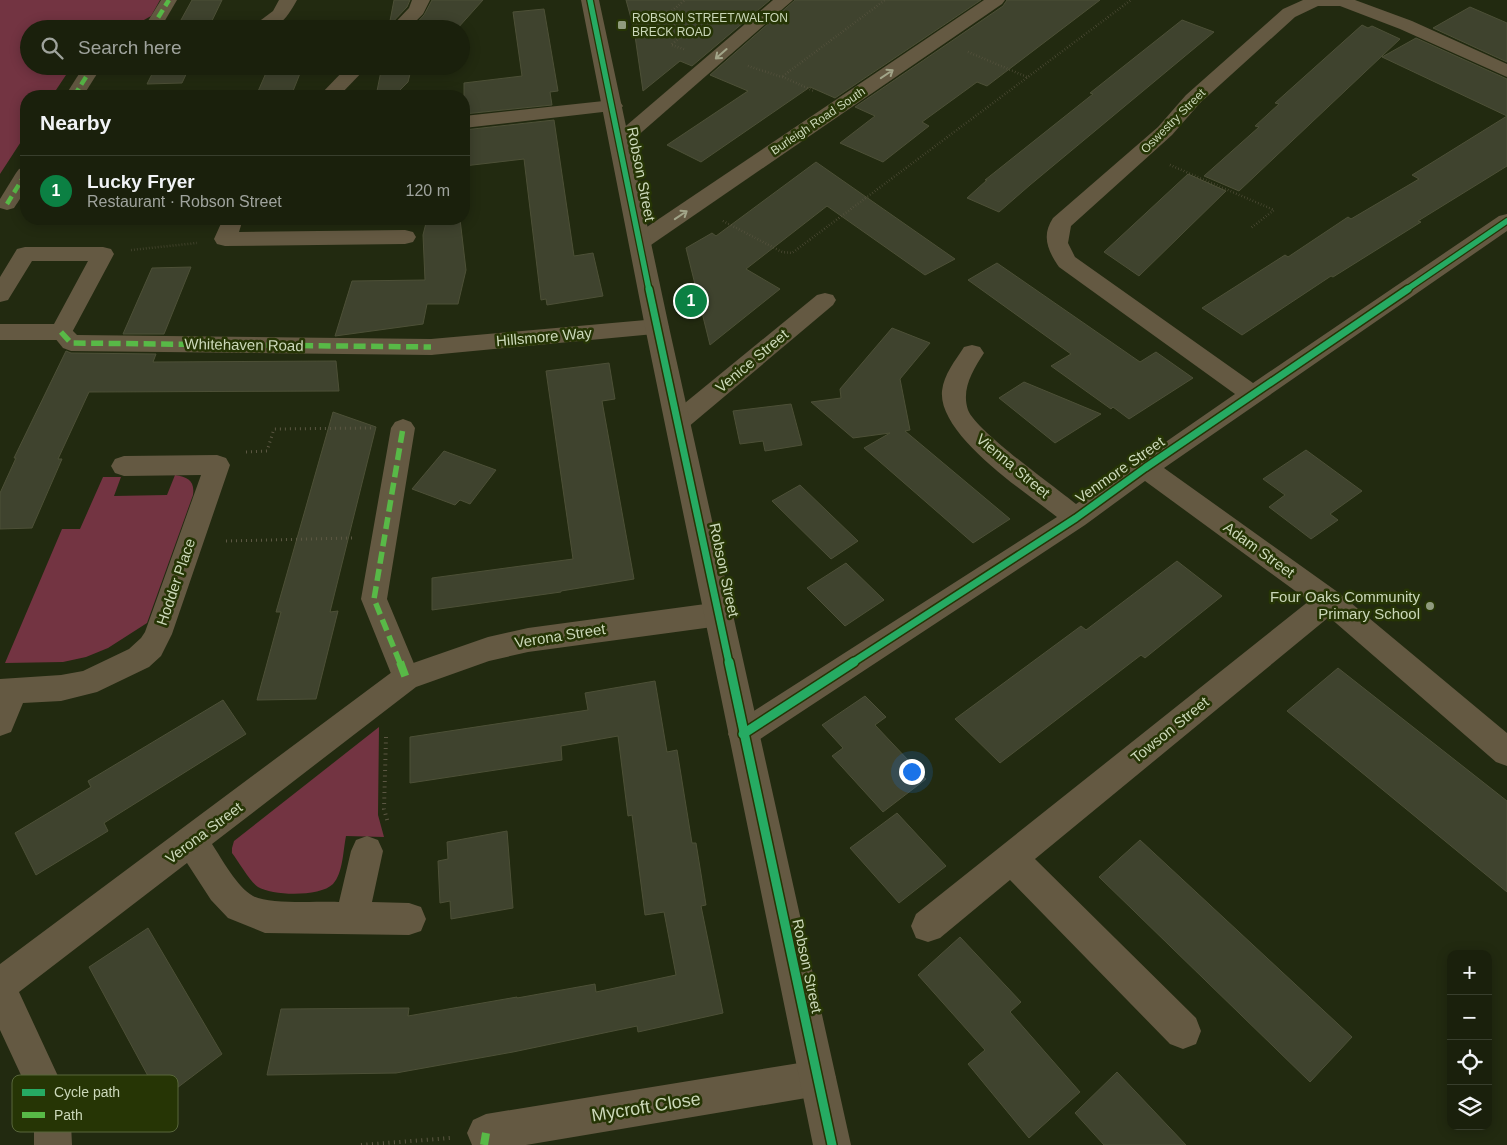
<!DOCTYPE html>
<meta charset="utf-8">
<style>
body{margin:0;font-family:Arial,sans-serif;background:#232815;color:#f1f3f6}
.controls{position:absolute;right:15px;bottom:15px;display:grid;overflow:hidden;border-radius:10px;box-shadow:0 2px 12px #0003}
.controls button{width:45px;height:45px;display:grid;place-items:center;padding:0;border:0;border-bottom:1px solid #383e2d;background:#1a200c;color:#f1f3f6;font:25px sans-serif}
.you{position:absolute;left:911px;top:771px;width:18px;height:18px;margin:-12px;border:4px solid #fff;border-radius:50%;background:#1a73e8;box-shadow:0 0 0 8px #1a73e833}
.badge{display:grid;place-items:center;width:32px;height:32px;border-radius:50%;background:#0b8043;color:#fff;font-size:16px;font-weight:700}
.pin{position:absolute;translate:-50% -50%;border:2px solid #fff;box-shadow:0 1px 5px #0006}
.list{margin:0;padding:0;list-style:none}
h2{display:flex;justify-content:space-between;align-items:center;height:65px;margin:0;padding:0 20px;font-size:21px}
h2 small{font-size:16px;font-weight:400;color:#9fa39d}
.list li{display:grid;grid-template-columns:32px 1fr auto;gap:15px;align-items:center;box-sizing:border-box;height:70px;padding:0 20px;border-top:1px solid #383e2d}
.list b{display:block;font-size:19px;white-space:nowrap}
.list p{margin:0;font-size:16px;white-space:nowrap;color:#9fa39d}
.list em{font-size:16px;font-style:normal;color:#9fa39d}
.icon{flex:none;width:28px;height:28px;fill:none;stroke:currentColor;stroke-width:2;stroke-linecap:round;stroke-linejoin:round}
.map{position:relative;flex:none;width:1507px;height:1145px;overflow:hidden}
.search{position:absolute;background:#1a200c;box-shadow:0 2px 12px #0003;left:20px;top:20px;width:450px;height:55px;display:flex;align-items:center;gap:12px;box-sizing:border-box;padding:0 18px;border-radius:28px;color:#9fa39d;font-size:19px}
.panel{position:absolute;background:#1a200c;box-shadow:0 2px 12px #0003;left:20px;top:90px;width:450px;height:135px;border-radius:20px}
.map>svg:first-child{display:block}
</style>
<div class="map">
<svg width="1507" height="1145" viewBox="0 0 1507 1145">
<rect width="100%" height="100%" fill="#222a10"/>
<g fill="#733442">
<polygon points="0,0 160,0 151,16 128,29 29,29 29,66 72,66 52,96 26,96 26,134 0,174"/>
<path d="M175 475C188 477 195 481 193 495L147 623 108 648 86 657 63 662 5 663 62 529H80L103 477H121L114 496 167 495Z"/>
<path d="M379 727 378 815 384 837 346 836C343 851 343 873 333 884 320 897 273 896 258 887 250 882 239 862 232 853V848L234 841Z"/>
</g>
<g fill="#3f432e" stroke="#4d5037">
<polygon points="192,0 222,0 208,29 176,29"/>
<polygon points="394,0 410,0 407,7 389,26"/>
<polygon points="432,0 483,0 457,29 411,29 424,15"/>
<polygon points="626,0 770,0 692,66 680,61 643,91 634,29"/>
<polygon points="795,0 981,0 835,98 810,87 701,162 667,145 748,91 710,75"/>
<polygon points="1007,0 1100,0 987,86 977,82 922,122 929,126 883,162 840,143 875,116 855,107 1003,6"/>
<polygon points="1470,7 1507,23 1507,62 1433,28"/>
<polygon points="544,9 558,91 550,92 552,105 464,114 464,83 522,76 513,12"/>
<polygon points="1182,20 1214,32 1030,185 999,212 967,198 987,180 985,180 1093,94 1090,93"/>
<polygon points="1362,25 1368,28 1372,26 1400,39 1239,191 1204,176 1259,127 1255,126 1279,104 1275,103"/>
<polygon points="1416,38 1507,79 1507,116 1382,57"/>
<polygon points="156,66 190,66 182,83 147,84"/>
<polygon points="269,66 303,66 291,96 256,96"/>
<polygon points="382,66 412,66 408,82 394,96 376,96"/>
<polygon points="1507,116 1507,166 1418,221 1421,222 1333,277 1331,276 1242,335 1202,308 1285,255 1288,257 1348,217 1351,219 1419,179 1412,175"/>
<polygon points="554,120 574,256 593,253 603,296 547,305 546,299 541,300 524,159 464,166 464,130"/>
<polygon points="816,162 955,259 925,275 827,206 746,269 780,289 710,345 686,248 712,233 716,236"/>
<polygon points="1188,174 1226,191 1139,276 1104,252"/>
<polygon points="427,219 460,219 466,270 458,304 427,304 423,324 335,336 352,281 425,280 423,235"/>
<polygon points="997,263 1140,362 1156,352 1193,378 1129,419 1113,407 1111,409 1051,366 1071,354 968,280"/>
<polygon points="191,267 164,334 123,334 152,268"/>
<polygon points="892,328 930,343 900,379 910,430 905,431 1010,519 973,543 864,448 890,433 853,438 811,402 841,398 840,389"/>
<polygon points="66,351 71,353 156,354 153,362 336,361 339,391 89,392 58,459 62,459 32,528 0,529 0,493 16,458 14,458"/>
<polygon points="609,363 615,399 602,401 634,579 561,591 561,592 432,610 432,578 573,559 546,371"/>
<polygon points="1024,382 1101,414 1055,443 999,398"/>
<polygon points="791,404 802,445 765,451 763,441 740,444 733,411"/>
<polygon points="333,412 376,427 330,612 338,611 316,699 257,700 281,612 276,612"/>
<polygon points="1306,450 1362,491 1330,514 1338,520 1311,539 1269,507 1285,495 1263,479"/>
<polygon points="444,451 496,470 470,504 460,500 455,505 412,489"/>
<polygon points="800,485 858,541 831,559 772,501"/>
<polygon points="1177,561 1222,596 1145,658 1141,655 1000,763 955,719 1081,626 1086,630"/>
<polygon points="846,563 884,600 845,626 807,588"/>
<polygon points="1338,668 1507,801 1507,892 1287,711"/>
<polygon points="655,681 667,752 677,750 692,843 696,843 706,905 701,906 723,1013 638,1032 637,1026 513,1052 396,1073 267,1075 281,1009 409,1008 408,1016 517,997 517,998 595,984 596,992 676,975 664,912 645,915 632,815 628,816 618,736 561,746 562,760 410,783 410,737 588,710 585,693"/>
<polygon points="865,696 886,717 875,725 926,779 883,812 832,756 843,748 822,725"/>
<polygon points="223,700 246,734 104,823 108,831 36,875 15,833 91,787 88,781"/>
<polygon points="897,813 946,866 899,903 850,848"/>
<polygon points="507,831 513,908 451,919 450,901 440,903 438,861 448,859 447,842"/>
<polygon points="1140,840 1352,1037 1310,1082 1099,877"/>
<polygon points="148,928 222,1054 161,1100 89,967"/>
<polygon points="960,937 1021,1002 1010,1012 1080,1092 1029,1138 968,1064 985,1050 918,975"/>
<polygon points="1117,1072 1186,1145 1104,1145 1075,1113"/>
</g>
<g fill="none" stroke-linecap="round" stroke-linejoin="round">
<g stroke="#5c5743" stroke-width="2.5" stroke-dasharray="0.5 2.5" stroke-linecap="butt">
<polyline points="684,49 671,45 683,35 683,28 662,19 685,0"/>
<polyline points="968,52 1027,77"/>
<polyline points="748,66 785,78 814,91"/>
<polyline points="783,76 885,0"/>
<polyline points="1170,165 1274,210 1251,228"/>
<polyline points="723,221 782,252 792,253 1131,0"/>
<polyline points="131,250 197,243"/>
</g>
<g stroke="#5c5743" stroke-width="3" stroke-dasharray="1 4" stroke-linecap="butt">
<polyline points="246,452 267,451 274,429 371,428"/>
<polyline points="226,541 352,538"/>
</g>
<g stroke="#5c5743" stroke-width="4" stroke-dasharray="1 4.5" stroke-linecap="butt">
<polyline points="386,737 384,809 388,823"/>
<polyline points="361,1145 450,1138"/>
</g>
<g fill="#645942" fill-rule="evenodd">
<polygon points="161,0 177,0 160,29 143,29"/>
<polygon points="84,66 102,66 83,96 65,96"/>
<path d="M26 167C27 187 25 192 14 208L7 210 0 208V199L16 173 19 169Z"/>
<polygon points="61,324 69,327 77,335 431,339 439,342 442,347 439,352 431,355 71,351 63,348 50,332 53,327"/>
<polygon points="403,419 411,422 415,428 387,599 420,678 416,686 406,690 396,686 361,599 391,428 395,422"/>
</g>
<g fill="#645942" fill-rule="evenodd">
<path d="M279 0H297C283 25 278 29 249 29L273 11Z"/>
<polygon points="412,0 430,0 423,14 408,29 389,29 409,8"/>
<polygon points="773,0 793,0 627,145 620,147 613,145 610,141 613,137"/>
<polygon points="984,0 1005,0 1002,4 648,247 640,249 632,247 629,242 632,237"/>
<path d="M1303 0H1355L1412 21 1507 64V77L1400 29 1340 6H1318L1295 17 1200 103 1172 135 1071 226 1068 243 1075 257 1253 383 1499 216 1507 214V231L1164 468 1339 593 1507 733V766L1496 762 1329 617 1035 859 1196 1018 1201 1031 1196 1044 1183 1049 1170 1044 1010 880 940 938 928 942 916 938 911 926 916 914 1309 601 1145 481 1085 525 754 743 743 747 732 743 728 734 732 725 1057 517C1025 492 938 435 942 391 944 374 955 361 964 347L972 345 980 347 984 353C973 370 961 389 968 410 976 431 1055 487 1076 504L1235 394 1059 267C1048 251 1041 236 1053 218L1158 127 1186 95 1283 9Z"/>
<polygon points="348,66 368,66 339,96 319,96"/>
<polygon points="613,100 620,102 623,106 620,110 464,128 464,116"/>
<polygon points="223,219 243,219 239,232 405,230 413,232 416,237 413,242 405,244 225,246 217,244 214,239"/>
<polygon points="25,247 103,247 111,249 114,254 69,338 61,340 0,340 0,324 54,324 88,261 32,261 8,300 0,302 0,277 17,249"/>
<polygon points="825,293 833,295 836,300 833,305 687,428 678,431 669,428 666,422 669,416 817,295"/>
<polygon points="657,319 665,321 669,327 665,333 431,355 423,353 419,347 423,341 431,339"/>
<polygon points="217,455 226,458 230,465 172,634 161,656 149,667 97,692 61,701 23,703 11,732 0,736 0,679 61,675 83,671 129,649 141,638 145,632 201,475 124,476 115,473 111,466 115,459 124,456"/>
<path d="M720 602 730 606 734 614 730 622 720 626 528 652 489 661 416 687 212 844C222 859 237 887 253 896 270 905 318 901 339 902L351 851 356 840 367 836 378 840 383 851 372 902 409 903 421 907 426 919 421 931 409 935 265 933 228 918 211 900 187 863 19 992 70 1102 72 1145H34V1103L0 1030V964L396 669 488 637 528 628Z"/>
<polygon points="818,1060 831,1065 836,1078 831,1091 818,1096 526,1145 472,1145 467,1133 473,1120 486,1114"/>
</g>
<polygon fill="#645942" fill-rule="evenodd" points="581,0 599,0 669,327 851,1145 813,1145 645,327"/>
<g stroke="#58b947" stroke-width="4.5" stroke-dasharray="9 4.5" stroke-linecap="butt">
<polyline points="151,29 169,0"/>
<polyline points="74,96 93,66"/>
<polyline points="7,204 26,173"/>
</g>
<g stroke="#58b947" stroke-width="5.5" stroke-dasharray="12 5.5" stroke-linecap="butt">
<polyline points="61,332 71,343 431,347"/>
<polyline points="400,663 374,599 403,428"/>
</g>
<g stroke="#58b947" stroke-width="8" stroke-dasharray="15 8" stroke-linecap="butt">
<polyline points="400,662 406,678"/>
<polyline points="484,1145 486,1133"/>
</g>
<defs>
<g id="cycleway-far2">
<polyline points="590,0 649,290"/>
<polyline points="1406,290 1507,221"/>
</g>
<g id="cycleway-far1">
<polyline points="649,289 729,663"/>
<polyline points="852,663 1076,518 1145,468 1408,289"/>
</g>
<g id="cycleway">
<polyline points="729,662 832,1145"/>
<polyline points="743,734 854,662"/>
</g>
</defs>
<use href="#cycleway-far2" stroke="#263505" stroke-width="8"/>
<use href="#cycleway-far1" stroke="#263505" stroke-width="10"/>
<use href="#cycleway" stroke="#263505" stroke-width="12"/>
<use href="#cycleway-far2" stroke="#26ab63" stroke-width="5.5"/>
<use href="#cycleway-far1" stroke="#26ab63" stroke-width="7"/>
<use href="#cycleway" stroke="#26ab63" stroke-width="9"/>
</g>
<defs><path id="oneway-shaft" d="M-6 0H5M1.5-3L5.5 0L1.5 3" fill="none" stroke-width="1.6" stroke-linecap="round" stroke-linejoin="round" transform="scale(1.25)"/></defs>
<g stroke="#a2a589">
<use href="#oneway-shaft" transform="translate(721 54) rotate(139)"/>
<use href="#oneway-shaft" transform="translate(887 74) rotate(-34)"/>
<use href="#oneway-shaft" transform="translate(681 215) rotate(-34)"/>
</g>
<g fill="#909b7e" stroke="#263505" stroke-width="2">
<rect x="617" y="20" width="10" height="10" rx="2.5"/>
<circle cx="1430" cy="606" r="5"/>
</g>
<g text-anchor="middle" stroke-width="5" stroke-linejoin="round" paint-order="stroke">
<g font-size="12" fill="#cbd8b9" stroke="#263505" text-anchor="start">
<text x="632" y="22">ROBSON STREET/WALTON<tspan x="632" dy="14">BRECK ROAD</tspan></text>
</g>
<g font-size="12" fill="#cbd8b9" stroke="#263505">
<text transform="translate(818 121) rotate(-34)" y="4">Burleigh Road South</text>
<text transform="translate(1173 121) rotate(-45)" y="4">Oswestry Street</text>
</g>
<g font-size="15" fill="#cbd8b9" stroke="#263505">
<text transform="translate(641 174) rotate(79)" y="5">Robson Street</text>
<text transform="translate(544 337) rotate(-5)" y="5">Hillsmore Way</text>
<text transform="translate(244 345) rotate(1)" y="5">Whitehaven Road</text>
<text transform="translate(752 361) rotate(-40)" y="5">Venice Street</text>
<text transform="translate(1013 466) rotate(40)" y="5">Vienna Street</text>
<text transform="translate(1120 470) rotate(-35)" y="5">Venmore Street</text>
<text transform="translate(1259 550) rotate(36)" y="5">Adam Street</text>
<text transform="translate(724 570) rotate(78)" y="5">Robson Street</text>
<text transform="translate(176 582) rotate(-71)" y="5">Hodder Place</text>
<text transform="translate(560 636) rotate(-9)" y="5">Verona Street</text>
<text transform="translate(1170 730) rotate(-39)" y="5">Towson Street</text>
<text transform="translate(204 833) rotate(-37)" y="5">Verona Street</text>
<text transform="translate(807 966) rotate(78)" y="5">Robson Street</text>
</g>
<g font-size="15" fill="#cbd8b9" stroke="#263505" text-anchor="end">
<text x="1420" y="602">Four Oaks Community<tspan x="1420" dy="17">Primary School</tspan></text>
</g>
<g font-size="18" fill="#cbd8b9" stroke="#263505">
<text transform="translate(646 1107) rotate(-9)" y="6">Mycroft Close</text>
</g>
</g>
<rect x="12" y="1075" width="166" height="57" rx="8" fill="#263505" stroke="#58663b" stroke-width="1"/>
<rect x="22" y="1089" width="23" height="7" fill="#26ab63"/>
<rect x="22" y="1112" width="23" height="6" fill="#58b947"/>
<g font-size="14" fill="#cbd8b9">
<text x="54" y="1097">Cycle path</text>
<text x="54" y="1120">Path</text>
</g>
</svg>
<div class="controls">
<button>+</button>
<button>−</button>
<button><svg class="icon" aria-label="locate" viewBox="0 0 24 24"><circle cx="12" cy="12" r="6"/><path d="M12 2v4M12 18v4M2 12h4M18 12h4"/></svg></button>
<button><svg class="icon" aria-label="layers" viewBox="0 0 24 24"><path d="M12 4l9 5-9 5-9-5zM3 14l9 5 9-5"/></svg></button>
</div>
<div class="you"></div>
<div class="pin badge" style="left:691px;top:301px">1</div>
<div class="search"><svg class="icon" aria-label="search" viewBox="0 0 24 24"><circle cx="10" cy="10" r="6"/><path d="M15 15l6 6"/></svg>Search here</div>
<section class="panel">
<h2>Nearby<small></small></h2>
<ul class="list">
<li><span class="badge">1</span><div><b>Lucky Fryer</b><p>Restaurant · Robson Street</p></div><em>120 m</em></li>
</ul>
</section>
</div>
